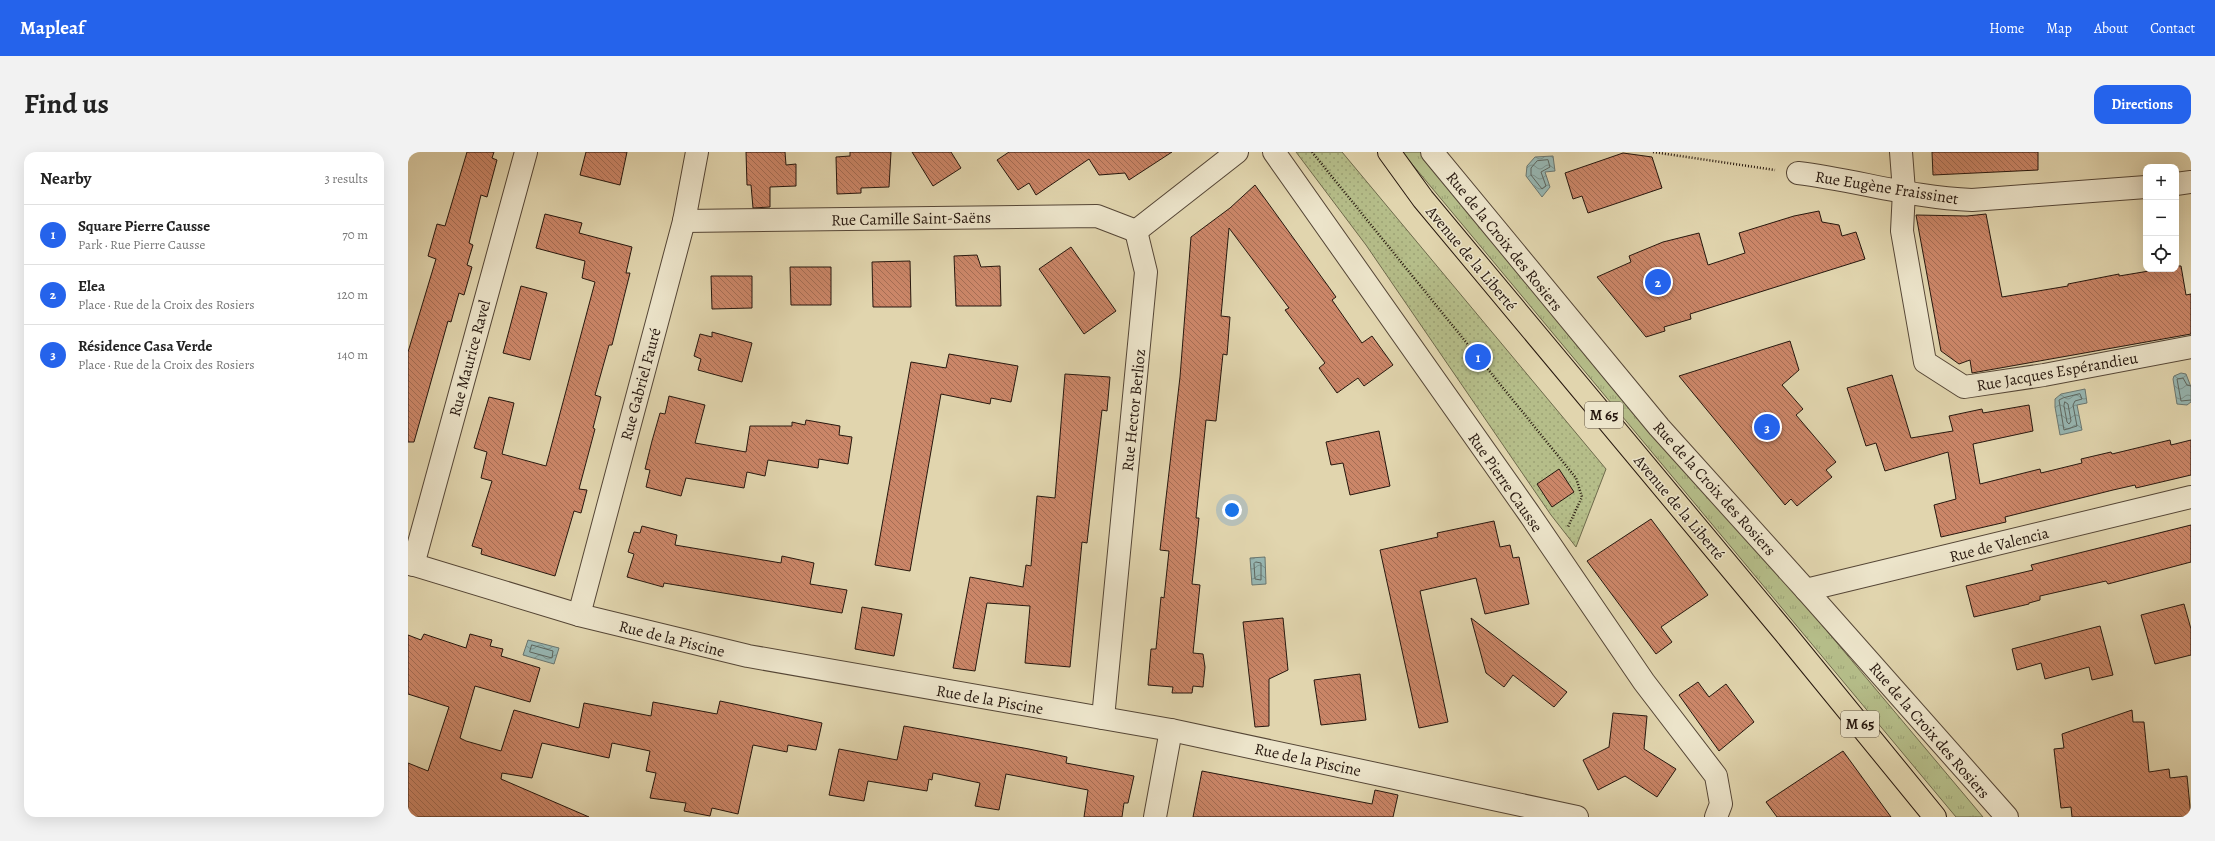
<!DOCTYPE html>
<meta charset="utf-8">
<style>
body{margin:0;font-family:Alegreya,serif;background:#f2f2f2;color:#222}
.controls{position:absolute;right:12px;top:12px;display:grid;overflow:hidden;border-radius:8px;box-shadow:0 4px 16px #0002}
.controls button{width:36px;height:36px;display:grid;place-items:center;padding:0;border:0;border-bottom:1px solid #e0e0e0;background:#fff;color:#222;font:20px sans-serif}
.you{position:absolute;left:824px;top:358px;width:14px;height:14px;margin:-10px;border:3px solid #fff;border-radius:50%;background:#1a73e8;box-shadow:0 0 0 6px #1a73e833}
.badge{display:grid;place-items:center;width:26px;height:26px;border-radius:50%;background:#2563eb;color:#fff;font-size:13px;font-weight:700}
.pin{position:absolute;translate:-50% -50%;border:2px solid #fff;box-shadow:0 1px 4px #0006}
.list{margin:0;padding:0;list-style:none}
h2{display:flex;justify-content:space-between;align-items:center;height:52px;margin:0;padding:0 16px;font-size:17px}
h2 small{font-size:13px;font-weight:400;color:#767676}
.list li{display:grid;grid-template-columns:26px 1fr auto;gap:12px;align-items:center;box-sizing:border-box;height:60px;padding:0 16px;border-top:1px solid #e0e0e0}
.list b{display:block;font-size:15px;white-space:nowrap}
.list p{margin:0;font-size:13px;white-space:nowrap;color:#767676}
.list em{font-size:13px;font-style:normal;color:#767676}
.icon{flex:none;width:22px;height:22px;fill:none;stroke:currentColor;stroke-width:2;stroke-linecap:round;stroke-linejoin:round}
.map{position:relative;flex:none;width:1783px;height:665px;overflow:hidden;border-radius:12px}
header{display:flex;align-items:center;gap:24px;box-sizing:border-box;height:56px;padding:0 20px;background:#2563eb;color:#fff}
header strong{font-size:19px}
nav{display:flex;gap:22px;margin-inline-start:auto;font-size:14px}
.intro{display:flex;align-items:center;justify-content:space-between;box-sizing:border-box;height:96px;padding:0 24px}
h1{margin:0;font-size:28px}
.button{padding:10px 18px;border-radius:12px;background:#2563eb;color:#fff;font-size:14px;font-weight:700}
main{display:flex;gap:24px;padding:0 24px}
aside{flex:1;background:#fff;border-radius:12px;box-shadow:0 4px 16px #0002}
.map>svg:first-child{display:block}
</style>
<header>
<strong>Mapleaf</strong>
<nav><a>Home</a><a>Map</a><a>About</a><a>Contact</a></nav>
</header>
<div class="intro"><h1>Find us</h1><a class="button">Directions</a></div>
<main>
<aside>
<h2>Nearby<small>3 results</small></h2>
<ul class="list">
<li><span class="badge">1</span><div><b>Square Pierre Causse</b><p>Park · Rue Pierre Causse</p></div><em>70 m</em></li>
<li><span class="badge">2</span><div><b>Elea</b><p>Place · Rue de la Croix des Rosiers</p></div><em>120 m</em></li>
<li><span class="badge">3</span><div><b>Résidence Casa Verde</b><p>Place · Rue de la Croix des Rosiers</p></div><em>140 m</em></li>
</ul>
</aside>
<div class="map">
<svg width="1783" height="665" viewBox="0 0 1783 665">
<defs>
<pattern id="grass-tufts" width="24" height="20" patternUnits="userSpaceOnUse"><rect width="24" height="20" fill="#b5bd89"/><path d="M3 7l-1-3M5 7V3M7 7l1-3M15 17l-1-3M17 17v-4M19 17l1-3" fill="none" stroke="#9ca275"/></pattern>
<pattern id="park-dots" width="8" height="8" patternUnits="userSpaceOnUse"><rect width="8" height="8" fill="#b5bd89"/><path d="M2 2h.1M6 6h.1" fill="none" stroke="#9ca275" stroke-width="1.8" stroke-linecap="round"/></pattern>
<pattern id="water-waves" width="16" height="10" patternUnits="userSpaceOnUse"><rect width="16" height="10" fill="#97b7b3"/><path d="M0 5q4-4 8 0t8 0" fill="none" stroke="#7b9490"/></pattern>
<pattern id="building-back-hatch" width="6" height="6" patternUnits="userSpaceOnUse"><rect width="6" height="6" fill="#cb8668"/><path d="M-1 5l2 2M0 0l6 6M5-1l2 2" fill="none" stroke="#a56d54"/></pattern>
</defs>
<rect width="100%" height="100%" fill="#e1d5ae"/>
<filter id="stains"><feTurbulence type="fractalNoise" baseFrequency=".005" numOctaves="4"/><feColorMatrix values="0 0 0 0 .2 0 0 0 0 .09 0 0 0 0 .02 0 0 0 .5 -.17"/></filter>
<radialGradient id="worn" r=".72"><stop offset=".6" stop-color="#630" stop-opacity="0"/><stop offset="1" stop-color="#630" stop-opacity=".3"/></radialGradient>
<polygon fill="url(#grass-tufts)" stroke="#6e6a4c" points="994,0 1017,0 1575,665 1548,665"/>
<polygon fill="url(#park-dots)" stroke="#6e6a4c" points="888,0 934,0 1198,317 1168,395 1143,363 958,93"/>
<g fill="url(#water-waves)" stroke="#6a7771">
<polygon points="1145,4 1147,19 1137,20 1142,35 1134,45 1118,24 1119,14 1127,5"/>
<polygon points="1773,221 1778,222 1783,235 1783,250 1779,253 1769,252 1765,227 1766,224"/>
<polygon points="1677,237 1679,251 1669,253 1674,278 1652,283 1647,255 1647,247 1653,242"/>
<polygon points="857,405 858,432 844,433 842,406"/>
<polygon points="120,488 151,496 146,512 115,503"/>
</g>
<g fill="none" stroke-linecap="round" stroke-linejoin="round">
<g stroke="#5e6760" stroke-width="1">
<polygon points="1140,8 1142,15 1133,20 1138,34 1134,37 1123,23 1123,16 1129,9"/>
<polyline points="1783,234 1779,233 1775,226 1769,227 1773,249 1783,248"/>
<polygon points="1672,242 1674,247 1667,249 1665,253 1669,274 1656,278 1651,248 1655,246"/>
<polygon points="1657,250 1660,252 1663,269 1661,272 1659,270 1656,254"/>
<polygon points="848,410 853,411 853,428 847,427 846,412"/>
<polygon points="124,493 145,499 144,506 122,500"/>
</g>
</g>
<g fill="url(#building-back-hatch)" stroke="#26170e">
<polygon points="59,0 86,0 84,6 89,8 79,45 73,43 61,91 65,93 59,113 64,115 56,143 51,141 43,170 40,169 6,290 0,290 0,200 28,107 20,104 29,72 37,74"/>
<polygon points="178,0 219,0 212,33 172,23"/>
<polygon points="338,0 377,0 378,13 388,12 388,34 362,35 362,55 345,56 343,33 339,33"/>
<polygon points="442,0 483,0 481,35 453,36 453,41 429,42 428,5 442,4"/>
<polygon points="504,0 543,0 553,16 525,34"/>
<polygon points="601,0 764,0 721,28 717,21 691,23 681,7 628,43 621,31 610,38 589,8"/>
<polygon points="1524,0 1630,0 1630,18 1525,23"/>
<polygon points="1215,1 1244,5 1254,36 1180,61 1174,44 1165,47 1157,21"/>
<polygon points="847,33 928,145 924,148 954,191 964,184 985,213 956,234 950,226 929,241 911,216 917,211 877,158 881,156 821,76 813,164 822,165 819,203 815,202 808,269 798,268 788,366 791,366 784,432 792,433 785,501 795,502 797,515 795,535 785,534 784,541 764,541 765,535 740,533 743,497 748,497 753,445 756,446 761,399 752,398 772,225 783,85 822,56"/>
<polygon points="1411,59 1414,70 1431,73 1434,84 1448,80 1457,107 1282,162 1283,167 1256,175 1257,179 1238,185 1189,125 1223,110 1221,104 1255,90 1291,81 1300,113 1337,101 1331,81 1386,64"/>
<polygon points="137,62 174,71 171,81 224,95 218,121 222,121 204,193 201,193 187,243 193,245 185,276 187,277 171,337 179,338 173,361 166,359 147,424 73,402 74,397 64,394 84,329 73,326 79,300 66,296 81,245 106,251 94,302 138,314 187,130 174,126 177,109 128,96"/>
<polygon points="1578,62 1594,145 1660,134 1660,132 1711,122 1711,124 1753,117 1768,117 1768,114 1773,114 1778,143 1783,142 1783,182 1564,221 1562,208 1551,212 1533,199 1508,63 1559,64"/>
<polygon points="663,95 708,159 676,182 631,117"/>
<polygon points="569,103 573,115 592,114 593,154 548,154 546,104"/>
<polygon points="502,109 503,155 465,155 464,110"/>
<polygon points="382,115 423,115 423,153 383,153"/>
<polygon points="303,124 344,124 344,156 304,157"/>
<polygon points="113,134 139,141 122,208 95,201"/>
<polygon points="304,180 344,191 334,230 290,218 293,207 286,204 292,182 304,185"/>
<polygon points="1382,189 1391,218 1374,233 1395,257 1388,263 1428,310 1418,318 1424,325 1389,354 1383,347 1377,353 1271,224"/>
<polygon points="541,202 610,214 603,250 583,246 582,252 533,242 502,419 467,413 503,210 538,216"/>
<polygon points="657,222 702,225 699,259 694,258 679,391 674,390 662,515 617,511 622,454 579,451 567,519 545,516 562,425 615,435 618,413 623,414 629,344 647,346"/>
<polygon points="1484,223 1503,286 1545,279 1541,264 1574,257 1575,261 1621,253 1625,279 1565,292 1572,332 1632,317 1633,321 1674,311 1673,307 1703,300 1704,302 1762,288 1763,293 1783,288 1783,323 1728,336 1727,333 1705,338 1597,365 1598,370 1533,385 1526,353 1548,347 1540,300 1477,319 1468,291 1458,294 1439,236"/>
<polygon points="261,244 297,253 287,291 338,300 342,274 384,274 384,270 397,273 398,268 432,274 431,283 444,285 440,312 411,307 410,316 360,308 357,324 339,320 336,336 278,326 273,344 238,335 242,318 237,317 244,289 252,261 257,262"/>
<polygon points="971,279 982,334 942,343 935,311 923,313 918,290"/>
<polygon points="1151,317 1166,340 1144,355 1129,332"/>
<polygon points="1243,367 1300,443 1253,475 1264,490 1248,502 1179,409"/>
<polygon points="1086,369 1092,395 1102,393 1105,406 1111,405 1121,452 1077,462 1068,426 1012,439 1040,570 1011,576 972,398 1030,385 1029,381"/>
<polygon points="1783,373 1783,410 1700,432 1698,429 1632,444 1632,448 1621,451 1621,452 1566,465 1558,434 1625,418 1623,413"/>
<polygon points="234,374 269,383 267,393 373,411 374,404 406,411 402,432 439,438 434,461 256,431 255,435 219,425 226,402 220,400 226,380 232,381"/>
<polygon points="1776,452 1783,477 1783,503 1747,512 1733,463"/>
<polygon points="454,455 494,462 486,504 447,497"/>
<polygon points="875,466 880,518 861,527 861,574 847,575 835,470"/>
<polygon points="1063,466 1159,540 1146,555 1105,523 1096,535 1078,521"/>
<polygon points="1692,474 1705,523 1684,528 1681,515 1637,527 1633,511 1609,518 1604,497"/>
<polygon points="16,482 58,496 62,482 84,488 82,494 95,497 93,504 132,516 122,550 67,534 52,586 58,589 93,599 106,558 171,576 176,551 243,564 245,550 309,562 312,549 414,571 408,598 380,593 379,600 345,593 330,662 304,656 302,664 276,659 278,651 242,646 248,621 238,619 242,599 204,591 201,606 134,591 124,626 94,621 93,627 181,665 0,665 0,611 20,619 41,555 0,542 0,483 13,488"/>
<polygon points="952,522 958,568 913,573 906,528"/>
<polygon points="1290,530 1301,545 1318,532 1346,570 1311,599 1271,543"/>
<polygon points="1724,558 1725,570 1736,570 1741,620 1761,617 1762,626 1779,624 1783,665 1664,665 1663,655 1653,656 1646,597 1656,596 1654,582"/>
<polygon points="1205,561 1239,564 1236,597 1268,617 1249,645 1217,624 1190,638 1175,608 1201,595"/>
<polygon points="496,574 621,597 659,605 658,611 726,624 720,651 716,651 714,665 676,665 680,638 598,622 591,658 567,654 572,631 525,621 524,628 521,627 519,639 460,629 456,649 421,643 431,597 489,608"/>
<polygon points="1435,599 1483,665 1369,665 1358,650"/>
<polygon points="794,619 964,652 967,638 990,643 985,665 785,665"/>
</g>
<g fill="none" stroke-linecap="round" stroke-linejoin="round">
<defs>
<g id="minor">
<polyline points="866,0 1120,360 1236,530 1308,624 1313,652 1308,665"/>
<polyline points="1024,0 1251,275 1398,438 1599,665"/>
<polyline points="1493,0 1496,39 1494,79 1517,210 1556,235 1636,223 1783,195"/>
<path d="M1390 21C1448 28 1505 46 1564 48L1738 35"/>
<polyline points="1768,32 1783,30"/>
<polyline points="276,69 689,64 728,79"/>
<polyline points="728,79 829,0"/>
<polyline points="0,411 171,463 340,504 763,578 1169,665"/>
<polyline points="5,413 118,0"/>
<polyline points="1398,438 1783,345"/>
<polyline points="171,463 276,69 289,0"/>
<polyline points="695,566 738,120 728,79"/>
<polyline points="747,665 763,578"/>
</g>
<polyline id="major" points="981,0 1015,47 1376,480 1527,665"/>
</defs>
<use href="#minor" stroke="#554636" stroke-width="24"/>
<use href="#major" stroke="#26170e" stroke-width="24"/>
<g stroke="#26170e" stroke-width="2.5" stroke-dasharray="1 2" stroke-linecap="butt">
<polyline points="904,0 1168,326 1174,345 1160,375"/>
<polyline points="1245,0 1367,18"/>
</g>
<use href="#minor" stroke="#ece4ca" stroke-width="22"/>
<use href="#major" stroke="#e1d5ae" stroke-width="22"/>
</g>
<g text-anchor="middle" stroke-width="3" stroke-linejoin="round" paint-order="stroke">
<g fill="#ece4ca" stroke="#615446" stroke-width="1">
<rect x="1177" y="250" width="38" height="26" rx="3"/>
<rect x="1433" y="559" width="38" height="26" rx="3"/>
</g>
<g font-size="15" font-weight="bold" fill="#26170e">
<text x="1196" y="268">M 65</text>
<text x="1452" y="577">M 65</text>
</g>
<g font-size="16" fill="#26170e" stroke="#ece4ca">
<text transform="translate(1479 35) rotate(9)" y="6">Rue Eugène Fraissinet</text>
<text transform="translate(503 66) rotate(-1)" y="6">Rue Camille Saint-Saëns</text>
<text transform="translate(1097 89) rotate(51)" y="6">Rue de la Croix des Rosiers</text>
<text transform="translate(1064 106) rotate(50)" y="6">Avenue de la Liberté</text>
<text transform="translate(61 206) rotate(-75)" y="6">Rue Maurice Ravel</text>
<text transform="translate(1649 219) rotate(-10)" y="6">Rue Jacques Espérandieu</text>
<text transform="translate(232 232) rotate(-75)" y="6">Rue Gabriel Fauré</text>
<text transform="translate(725 258) rotate(-84)" y="6">Rue Hector Berlioz</text>
<text transform="translate(1098 330) rotate(55)" y="6">Rue Pierre Causse</text>
<text transform="translate(1307 336) rotate(48)" y="6">Rue de la Croix des Rosiers</text>
<text transform="translate(1272 355) rotate(50)" y="6">Avenue de la Liberté</text>
<text transform="translate(1591 392) rotate(-14)" y="6">Rue de Valencia</text>
<text transform="translate(264 486) rotate(14)" y="6">Rue de la Piscine</text>
<text transform="translate(582 547) rotate(10)" y="6">Rue de la Piscine</text>
<text transform="translate(1522 578) rotate(49)" y="6">Rue de la Croix des Rosiers</text>
<text transform="translate(900 607) rotate(12)" y="6">Rue de la Piscine</text>
</g>
</g>
<rect width="100%" height="100%" filter="url(#stains)"/>
<rect width="100%" height="100%" fill="url(#worn)"/>
</svg>
<div class="controls">
<button>+</button>
<button>−</button>
<button><svg class="icon" aria-label="locate" viewBox="0 0 24 24"><circle cx="12" cy="12" r="6"/><path d="M12 2v4M12 18v4M2 12h4M18 12h4"/></svg></button>
</div>
<div class="you"></div>
<div class="pin badge" style="left:1070px;top:205px">1</div>
<div class="pin badge" style="left:1250px;top:130px">2</div>
<div class="pin badge" style="left:1359px;top:275px">3</div>
</div>
</main>
